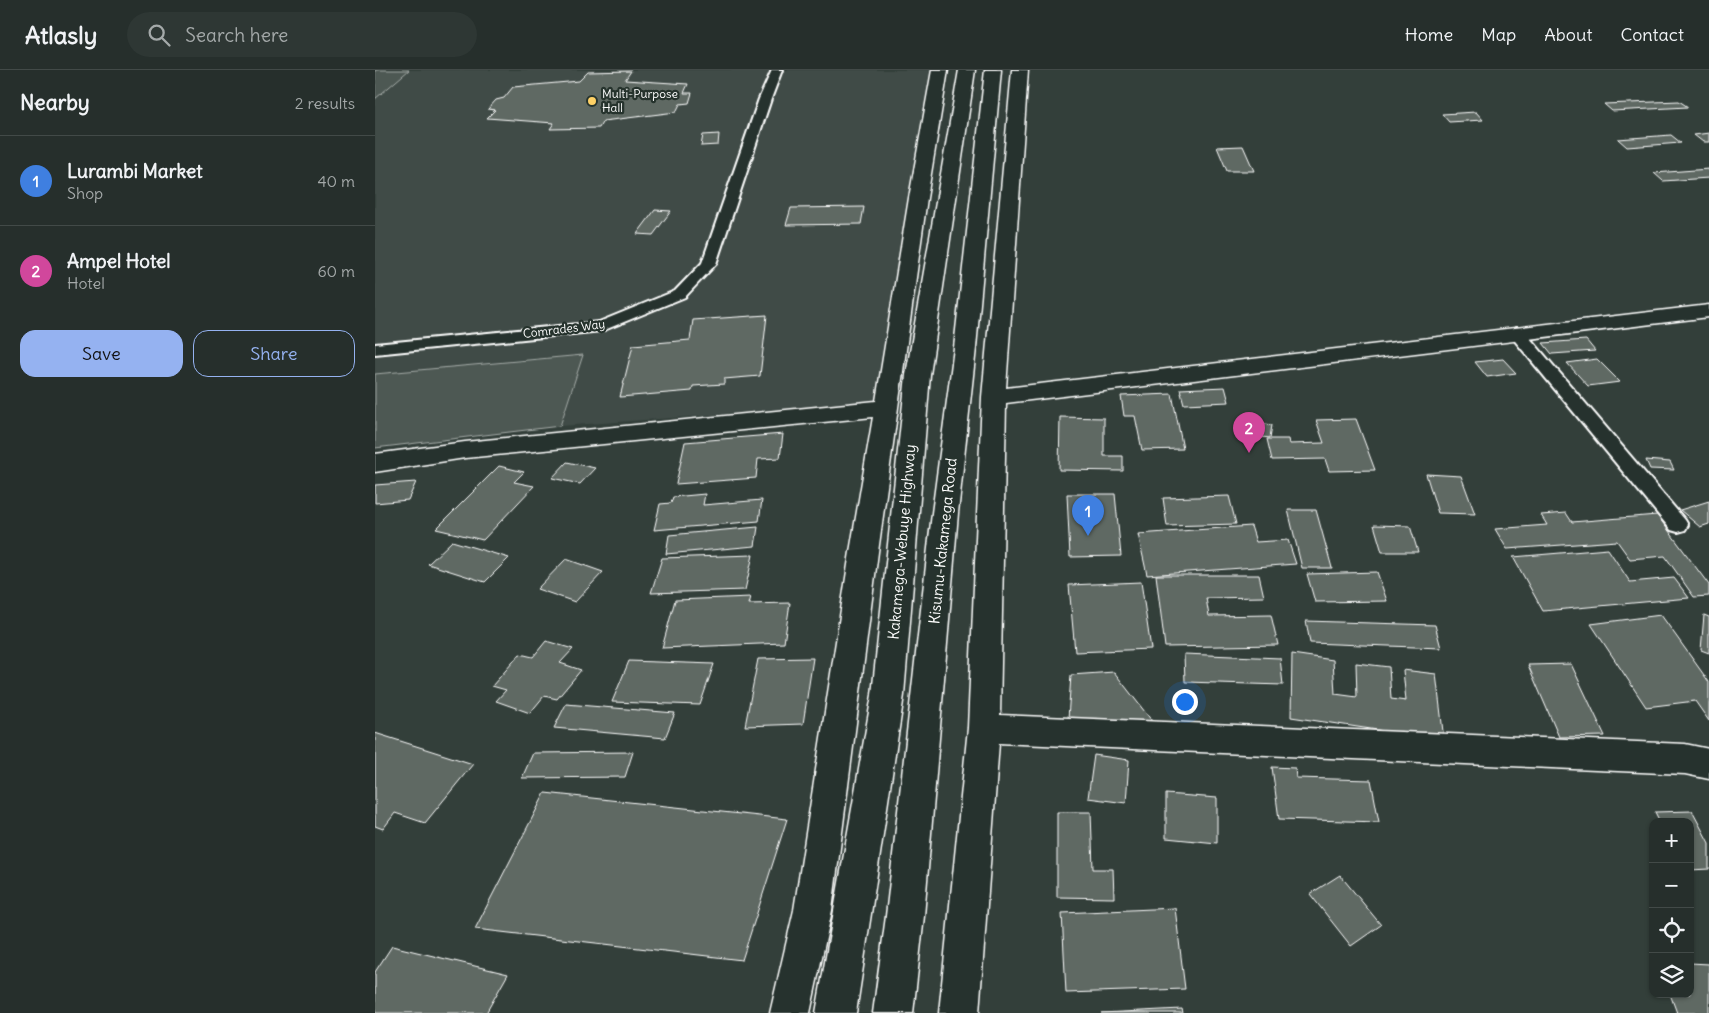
<!DOCTYPE html>
<meta charset="utf-8">
<style>
body{margin:0;font-family:Delius,sans-serif;background:#2e3734;color:#f1f3f6}
.controls{position:absolute;right:15px;bottom:15px;display:grid;overflow:hidden;border-radius:10px;box-shadow:0 1px 4px #0004}
.controls button{width:45px;height:45px;display:grid;place-items:center;padding:0;border:0;border-bottom:1px solid #424a48;background:#262f2c;color:#f1f3f6;font:25px sans-serif}
.you{position:absolute;left:809px;top:631px;width:18px;height:18px;margin:-12px;border:4px solid #fff;border-radius:50%;background:#1a73e8;box-shadow:0 0 0 8px #1a73e833}
.badge{display:grid;place-items:center;width:32px;height:32px;border-radius:50%;background:#95b2f1;color:#fff;font-size:16px;font-weight:700}
.pin{position:absolute;translate:-50% -41px;filter:drop-shadow(0 1px 2px #0008)}
.pin::after{content:'';position:absolute;top:26px;width:18px;height:15px;background:inherit;clip-path:polygon(0 0,100% 0,50% 100%)}
.list{margin:0;padding:0;list-style:none}
h2{display:flex;justify-content:space-between;align-items:center;height:65px;margin:0;padding:0 20px;font-size:21px}
h2 small{font-size:16px;font-weight:400;color:#a4a9a9}
.list li{display:grid;grid-template-columns:32px 1fr auto;gap:15px;align-items:center;box-sizing:border-box;height:90px;padding:0 20px;border-top:1px solid #424a48}
.list b{display:block;font-size:19px;white-space:nowrap}
.list p{margin:0;font-size:16px;white-space:nowrap;color:#a4a9a9}
.list em{font-size:16px;font-style:normal;color:#a4a9a9}
.actions{display:flex;gap:10px;padding:15px 20px}
.actions a{flex:1;padding:11px 0;border:1px solid #95b2f1;border-radius:15px;text-align:center;font-size:18px;color:#95b2f1}
.actions .main{background:#95b2f1;color:#111}
.icon{flex:none;width:28px;height:28px;fill:none;stroke:currentColor;stroke-width:2;stroke-linecap:round;stroke-linejoin:round}
.map{position:relative;flex:none;width:1334px;height:943px;overflow:hidden}
header{display:flex;align-items:center;gap:30px;box-sizing:border-box;height:70px;padding:0 25px;background:#262f2c;border-bottom:1px solid #424a48}
header strong{font-size:24px}
nav{display:flex;gap:28px;margin-inline-start:auto;font-size:18px}
.search{width:350px;height:45px;background:#2e3734;display:flex;align-items:center;gap:12px;box-sizing:border-box;padding:0 18px;border-radius:28px;color:#a4a9a9;font-size:19px}
main{display:flex}
aside{flex:1;background:#262f2c}
.map>svg:first-child{display:block}
</style>
<header>
<strong>Atlasly</strong>
<div class="search"><svg class="icon" aria-label="search" viewBox="0 0 24 24"><circle cx="10" cy="10" r="6"/><path d="M15 15l6 6"/></svg>Search here</div>
<nav><a>Home</a><a>Map</a><a>About</a><a>Contact</a></nav>
</header>
<main>
<aside>
<h2>Nearby<small>2 results</small></h2>
<ul class="list">
<li><span class="badge" style="background:#3f7fe0">1</span><div><b>Lurambi Market</b><p>Shop</p></div><em>40 m</em></li>
<li><span class="badge" style="background:#d1479c">2</span><div><b>Ampel Hotel</b><p>Hotel</p></div><em>60 m</em></li>
</ul>
<div class="actions"><a class="main">Save</a><a>Share</a></div>
</aside>
<div class="map">
<svg width="1334" height="943" viewBox="0 0 1334 943">
<rect width="100%" height="100%" fill="#333f3a"/>
<filter id="ink" filterUnits="userSpaceOnUse"><feTurbulence type="fractalNoise" baseFrequency=".02" numOctaves="2"/><feDisplacementMap in="SourceGraphic" scale="10" xChannelSelector="R" yChannelSelector="G"/><feConvolveMatrix kernelMatrix="1 2 1 2 8 2 1 2 1" color-interpolation-filters="sRGB"/></filter>
<g filter="url(#ink)">
<polygon fill="#404c47" points="0,0 563,0 556,30 534,331 185,356 207,285 0,304"/>
<g fill="#4d5853" stroke="#a6aca9">
<polygon points="0,0 34,0 0,29"/>
<polygon points="208,285 185,356 0,378 0,304"/>
</g>
<g fill="#5f6964" stroke="#fff">
<polygon points="256,1 250,10 313,14 309,23 317,23 314,33 305,34 301,42 228,51 224,58 175,59 179,53 112,48 120,40 113,39 121,30 129,28 138,17 204,11 213,2"/>
<polygon points="1304,31 1313,37 1237,41 1229,34"/>
<polygon points="1101,42 1108,50 1074,52 1067,44"/>
<polygon points="1334,63 1334,72 1328,72 1319,65"/>
<polygon points="344,64 343,75 326,76 328,65"/>
<polygon points="1296,65 1306,73 1252,77 1243,69"/>
<polygon points="868,76 879,101 852,101 842,77"/>
<polygon points="1334,99 1334,108 1288,111 1279,103"/>
<polygon points="489,137 486,154 411,155 416,138"/>
<polygon points="280,140 296,141 278,165 262,164"/>
<polygon points="392,245 385,306 349,309 349,314 318,316 317,321 245,327 258,275 315,270 318,250"/>
<polygon points="1211,270 1220,281 1177,284 1168,273"/>
<polygon points="1128,289 1141,303 1112,307 1100,292"/>
<polygon points="1222,289 1245,312 1213,316 1192,293"/>
<polygon points="850,317 854,332 809,334 805,319"/>
<polygon points="797,324 808,379 767,380 760,346 749,346 746,326"/>
<polygon points="685,347 729,348 729,386 748,386 748,401 684,400"/>
<polygon points="981,349 1000,400 954,401 950,389 897,390 892,369 913,369 914,374 949,373 941,350"/>
<polygon points="879,352 897,355 895,368 878,366"/>
<polygon points="408,364 405,388 383,389 381,408 301,414 310,372"/>
<polygon points="1271,390 1295,392 1299,400 1275,399"/>
<polygon points="192,392 220,398 205,414 177,408"/>
<polygon points="124,396 149,402 139,412 159,416 108,470 61,459"/>
<polygon points="1051,404 1086,406 1100,444 1063,443"/>
<polygon points="41,412 33,430 0,433 0,415"/>
<polygon points="330,424 328,435 387,430 384,451 279,460 285,434 296,433 298,427"/>
<polygon points="692,424 740,424 746,486 695,487"/>
<polygon points="854,426 861,454 792,456 788,428"/>
<polygon points="1334,431 1334,454 1325,457 1305,440"/>
<polygon points="913,440 941,440 957,498 927,498"/>
<polygon points="1191,443 1197,452 1282,445 1334,515 1334,526 1319,527 1290,486 1255,489 1242,471 1132,479 1120,459 1172,455 1166,445"/>
<polygon points="999,455 1035,456 1043,482 1007,482"/>
<polygon points="876,456 881,472 913,470 921,494 772,505 763,464"/>
<polygon points="383,457 380,476 291,484 294,465"/>
<polygon points="77,471 134,488 110,512 53,494"/>
<polygon points="1233,479 1255,512 1299,508 1314,528 1168,541 1138,487"/>
<polygon points="378,485 370,520 276,523 287,488"/>
<polygon points="191,489 228,502 200,532 162,519"/>
<polygon points="1002,502 1012,531 940,532 932,504"/>
<polygon points="781,505 884,505 889,527 831,528 834,546 896,545 903,575 790,577"/>
<polygon points="766,512 776,579 700,582 694,515"/>
<polygon points="376,527 374,534 415,533 409,573 287,578 300,530"/>
<polygon points="1286,545 1334,612 1334,651 1320,631 1271,637 1216,554"/>
<polygon points="1329,545 1334,547 1334,583 1326,580"/>
<polygon points="931,551 1060,555 1066,578 935,573"/>
<polygon points="171,571 198,579 185,593 206,600 182,629 169,626 155,643 121,631 131,620 117,616 145,584 158,587"/>
<polygon points="809,584 905,588 908,615 810,612"/>
<polygon points="917,584 958,590 960,624 982,627 981,593 1014,597 1016,629 1031,631 1028,600 1061,604 1069,670 916,647"/>
<polygon points="438,588 428,654 370,656 383,589"/>
<polygon points="254,591 339,594 325,635 237,632"/>
<polygon points="1196,594 1230,666 1184,667 1153,595"/>
<polygon points="739,602 777,651 693,649 696,605"/>
<polygon points="191,634 300,643 290,668 179,658"/>
<polygon points="0,663 98,694 50,753 20,743 8,759 0,756"/>
<polygon points="258,682 250,707 147,708 158,683"/>
<polygon points="719,685 754,690 751,733 713,728"/>
<polygon points="897,697 920,698 921,708 996,710 1004,752 904,749"/>
<polygon points="170,723 412,749 367,890 100,859"/>
<polygon points="791,724 842,728 842,773 791,768"/>
<polygon points="1317,741 1334,773 1334,799 1315,800 1315,752 1285,752 1280,742"/>
<polygon points="682,742 716,742 718,799 738,799 739,828 682,827"/>
<polygon points="965,805 1006,855 976,876 935,824"/>
<polygon points="800,838 810,919 691,923 687,843"/>
<polygon points="17,876 133,904 111,943 0,943 0,902"/>
<polygon points="1315,893 1334,894 1334,943 1302,943 1295,924 1315,924"/>
<polygon points="807,939 808,943 726,943"/>
</g>
<g fill="none" stroke-linecap="round" stroke-linejoin="round">
<defs>
<g id="lane">
<polygon points="397,0 407,0 396,29 341,194 310,227 227,261 0,284 0,274 224,252 300,221 327,193 384,29"/>
<polygon points="1142,258 1148,260 1310,450 1313,455 1310,460 1303,462 1296,460 1136,266 1134,263 1136,260"/>
</g>
<g id="street">
<polygon points="557,0 573,0 552,128 503,482 457,840 435,943 395,943 419,840 475,482 498,347 90,388 0,402 0,384 90,372 501,331 534,128"/>
<polygon points="637,0 653,0 631,318 1334,235 1334,247 631,333 625,645 1310,674 1334,679 1334,709 1310,704 624,673 604,943 564,943 593,658 607,327"/>
</g>
<g id="highway">
<polygon points="584,0 600,0 555,305 529,625 481,943 441,943 497,625 531,305"/>
<polygon points="610,0 626,0 601,278 583,443 549,846 538,943 498,943 511,846 557,443 579,278"/>
</g>
</defs>
<use href="#lane" stroke="#fff" stroke-width="4"/>
<use href="#street" stroke="#fff" stroke-width="3"/>
<use href="#highway" stroke="#fff" stroke-width="3"/>
<use href="#lane" fill="#26332d" fill-rule="evenodd"/>
<use href="#street" fill="#26332d" fill-rule="evenodd"/>
<use href="#highway" fill="#26332d" fill-rule="evenodd"/>
</g>
</g>
<circle fill="#ffd166" stroke="#26332d" stroke-width="2" cx="217" cy="31" r="5"/>
<g text-anchor="middle" stroke-width="4.5" stroke-linejoin="round" paint-order="stroke">
<g font-size="12" fill="#fff" stroke="#26332d" text-anchor="start">
<text x="227" y="28">Multi-Purpose<tspan x="227" dy="14">Hall</tspan></text>
</g>
<g font-size="12" fill="#fff" stroke="#26332d">
<text transform="translate(189 259) rotate(-7)" y="4">Comrades Way</text>
</g>
<g font-size="15" fill="#fff" stroke="#26332d">
<text transform="translate(568 471) rotate(-84)" y="5">Kisumu-Kakamega Road</text>
<text transform="translate(527 472) rotate(-85)" y="5">Kakamega-Webuye Highway</text>
</g>
</g>
</svg>
<div class="controls">
<button>+</button>
<button>−</button>
<button><svg class="icon" aria-label="locate" viewBox="0 0 24 24"><circle cx="12" cy="12" r="6"/><path d="M12 2v4M12 18v4M2 12h4M18 12h4"/></svg></button>
<button><svg class="icon" aria-label="layers" viewBox="0 0 24 24"><path d="M12 4l9 5-9 5-9-5zM3 14l9 5 9-5"/></svg></button>
</div>
<div class="you"></div>
<div class="pin badge" style="left:713px;top:466px;background:#3f7fe0">1</div>
<div class="pin badge" style="left:874px;top:383px;background:#d1479c">2</div>
</div>
</main>
